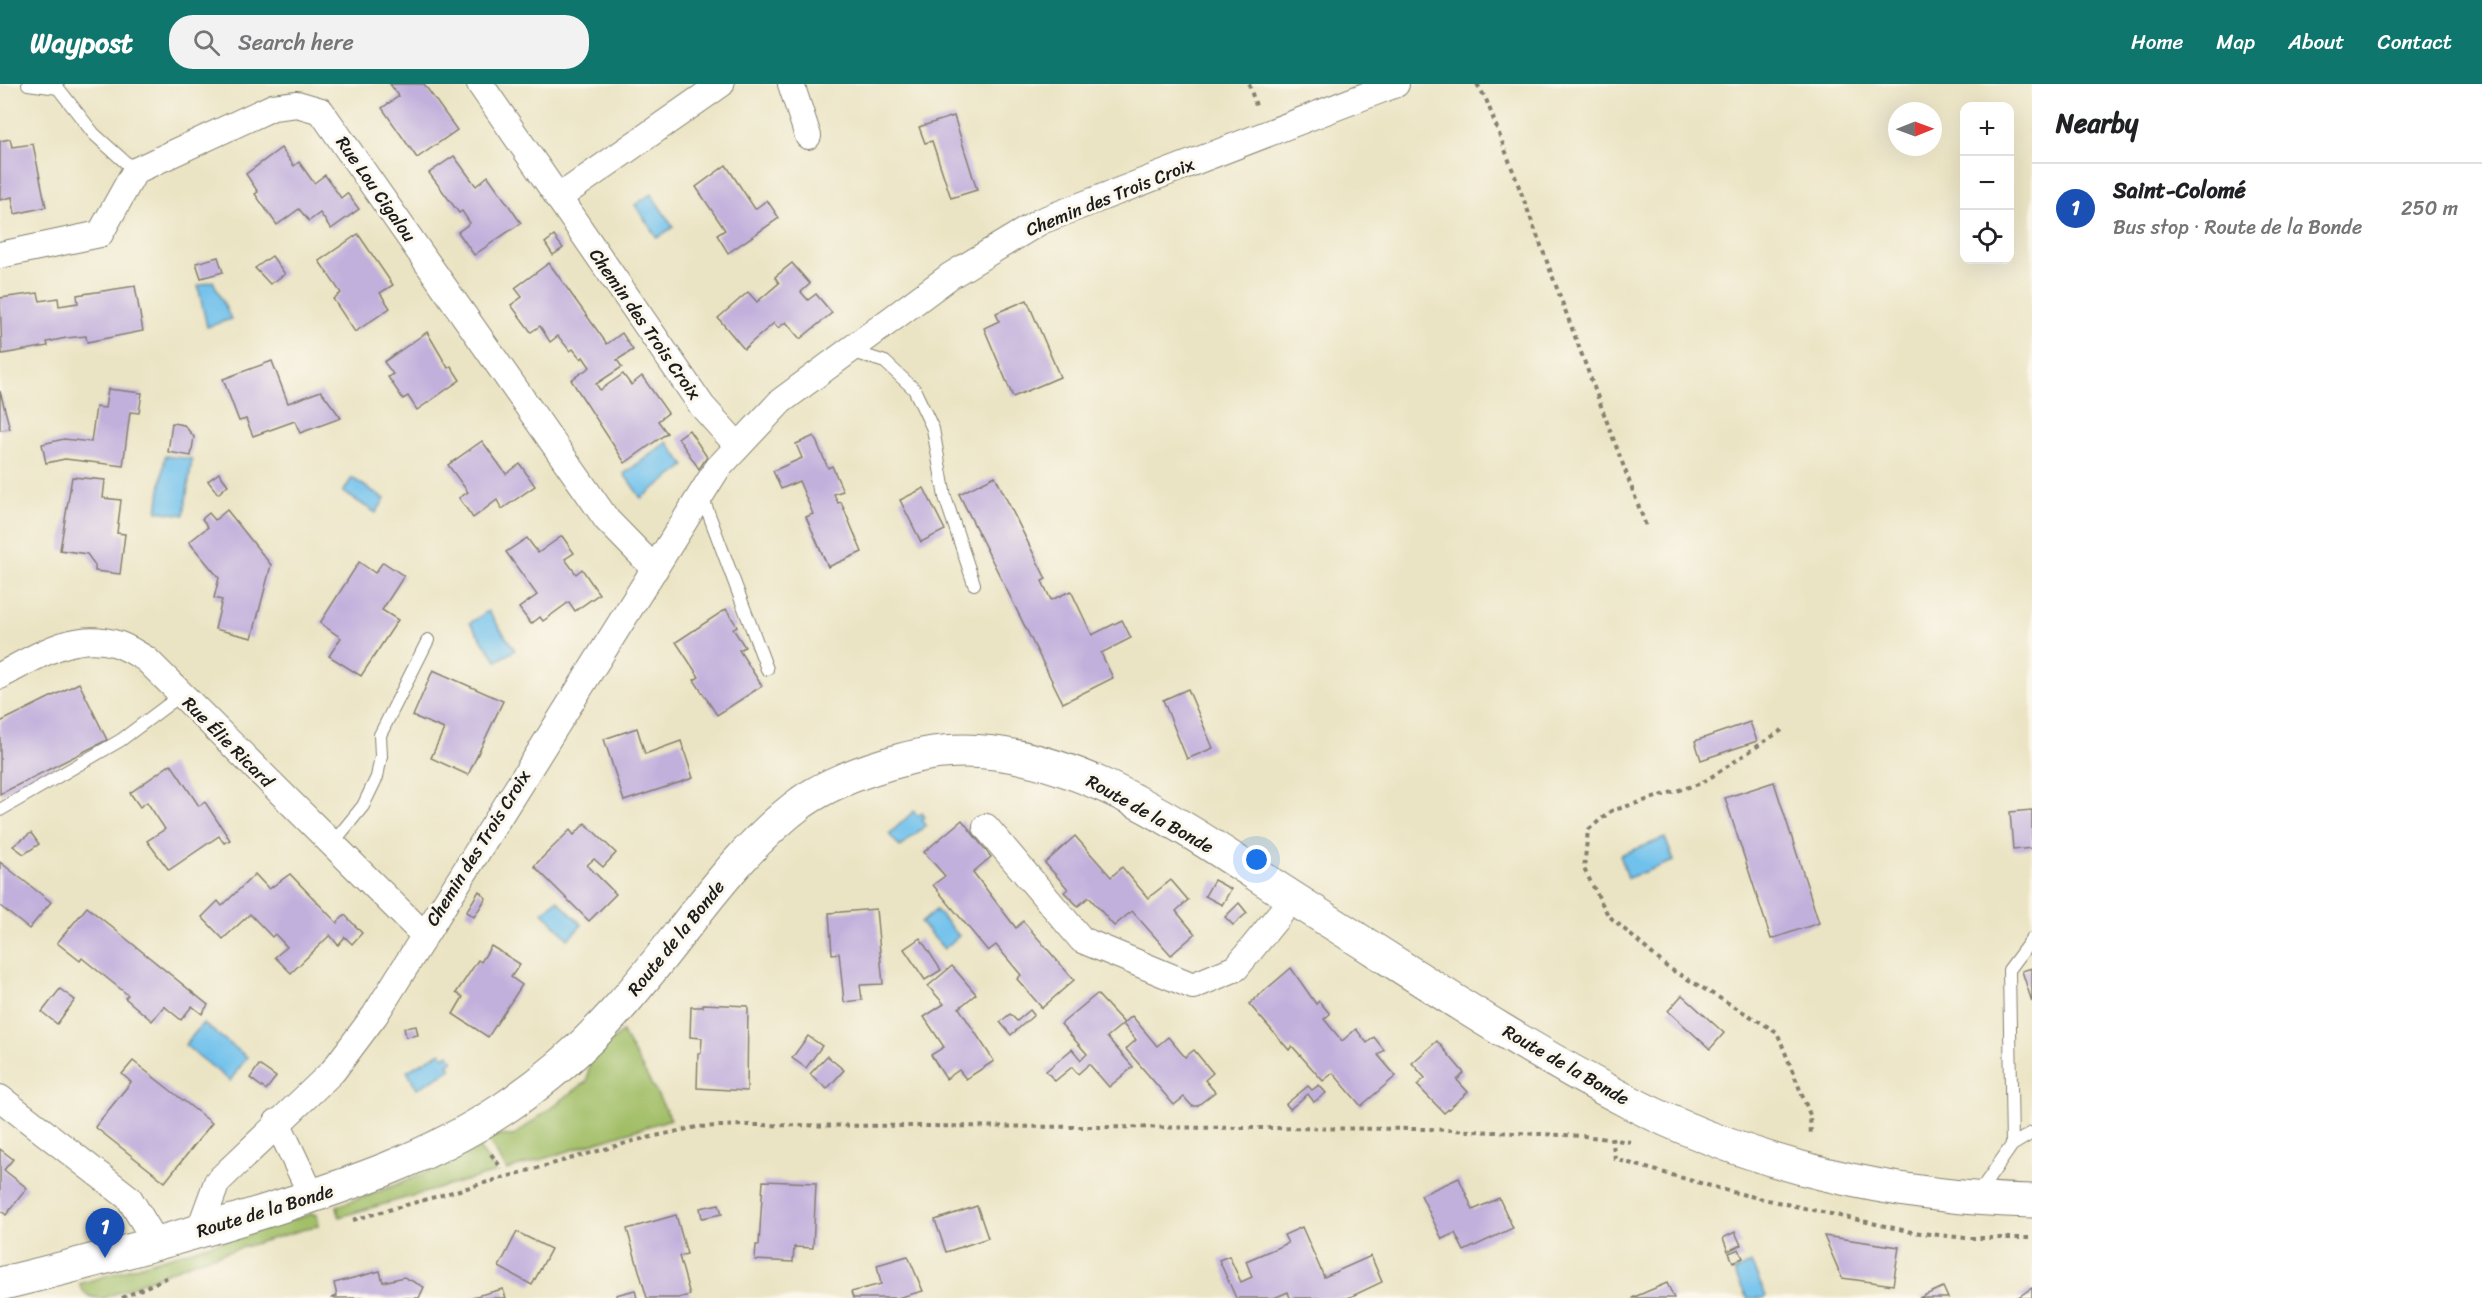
<!DOCTYPE html>
<meta charset="utf-8">
<style>
body{margin:0;font-family:Sriracha,sans-serif;background:#f2f2f2;color:#202124}
.controls{position:absolute;right:18px;top:18px;display:grid;overflow:hidden;border-radius:12px;box-shadow:0 6px 24px #0002}
.controls button{width:54px;height:54px;display:grid;place-items:center;padding:0;border:0;border-bottom:2px solid #e0e0e0;background:#fff;color:#202124;font:30px sans-serif}
.compass{position:absolute;left:1888px;top:18px;width:54px;height:54px;border-radius:50%;background:#fff;box-shadow:0 6px 24px #0002;rotate:89deg}
.you{position:absolute;left:1257px;top:776px;width:21px;height:21px;margin:-15px;border:4px solid #fff;border-radius:50%;background:#1a73e8;box-shadow:0 0 0 9px #1a73e833}
.badge{display:grid;place-items:center;width:39px;height:39px;border-radius:50%;background:#0f766e;color:#fff;font-size:20px;font-weight:700}
.pin{position:absolute;translate:-50% -50px;filter:drop-shadow(0 2px 3px #0008)}
.pin::after{content:'';position:absolute;top:32px;width:21px;height:18px;background:inherit;clip-path:polygon(0 0,100% 0,50% 100%)}
.list{margin:0;padding:0;list-style:none}
h2{display:flex;justify-content:space-between;align-items:center;height:78px;margin:0;padding:0 24px;font-size:26px}
h2 small{font-size:20px;font-weight:400;color:#757577}
.list li{display:grid;grid-template-columns:39px 1fr auto;gap:18px;align-items:center;box-sizing:border-box;height:90px;padding:0 24px;border-top:2px solid #e0e0e0}
.list b{display:block;font-size:22px;white-space:nowrap}
.list p{margin:0;font-size:20px;white-space:nowrap;color:#757577}
.list em{font-size:20px;font-style:normal;color:#757577}
.icon{flex:none;width:33px;height:33px;fill:none;stroke:currentColor;stroke-width:2;stroke-linecap:round;stroke-linejoin:round}
.map{position:relative;flex:none;width:2032px;height:1214px;overflow:hidden}
header{display:flex;align-items:center;gap:36px;box-sizing:border-box;height:84px;padding:0 30px;background:#0f766e;color:#fff}
header strong{font-size:28px}
nav{display:flex;gap:33px;margin-inline-start:auto;font-size:21px}
.search{width:420px;height:54px;background:#f2f2f2;display:flex;align-items:center;gap:15px;box-sizing:border-box;padding:0 21px;border-radius:24px;color:#757577;font-size:22px}
main{display:flex}
aside{flex:1;background:#fff}
.map>svg:first-child{display:block}
</style>
<header>
<strong>Waypost</strong>
<div class="search"><svg class="icon" aria-label="search" viewBox="0 0 24 24"><circle cx="10" cy="10" r="6"/><path d="M15 15l6 6"/></svg>Search here</div>
<nav><a>Home</a><a>Map</a><a>About</a><a>Contact</a></nav>
</header>
<main>
<div class="map">
<svg width="2032" height="1214" viewBox="0 0 2032 1214">
<rect width="100%" height="100%" fill="#fbf7ec"/>
<filter id="ink" filterUnits="userSpaceOnUse"><feTurbulence type="fractalNoise" baseFrequency=".0167" numOctaves="2"/><feDisplacementMap in="SourceGraphic" scale="12" xChannelSelector="R" yChannelSelector="G"/><feConvolveMatrix kernelMatrix="1 2 1 2 8 2 1 2 1" color-interpolation-filters="sRGB"/></filter>
<filter id="wash" filterUnits="userSpaceOnUse"><feTurbulence type="fractalNoise" baseFrequency=".008" numOctaves="4" result="noise"/><feDisplacementMap in="SourceGraphic" scale="24" xChannelSelector="R" yChannelSelector="G"/><feGaussianBlur stdDeviation="1.35" result="paint"/><feColorMatrix in="noise" values="0 0 0 0 0 0 0 0 0 0 0 0 0 0 0 0 0 1.4 0 .05"/><feComposite in="paint" operator="in"/></filter>
<g filter="url(#wash)">
<rect width="100%" height="100%" fill="#ebe4c4"/>
<g fill="#a1be66" stroke="#5e6d41" stroke-width="1.5">
<polygon points="622,948 671,1035 507,1086 487,1055 498,1051 513,1052 587,997 590,975"/>
<path d="M478 1062 496 1088 339 1133 337 1122C387 1106 432 1088 478 1062Z"/>
<path d="M311 1130 317 1131 319 1141 196 1177 104 1214C90 1214 85 1212 79 1200Z"/>
</g>
<g fill="#70c1ec" stroke="#466e84" stroke-width="1.5">
<polygon points="651,110 673,143 657,154 635,121"/>
<polygon points="213,197 231,235 207,243 198,202"/>
<polygon points="667,358 685,382 641,414 624,390"/>
<polygon points="165,372 192,375 184,431 157,427"/>
<polygon points="352,394 385,415 376,429 343,408"/>
<polygon points="488,527 515,566 497,577 470,539"/>
<polygon points="914,727 918,732 922,729 925,733 922,736 926,741 900,763 889,750"/>
<polygon points="1665,754 1674,777 1628,794 1620,771"/>
<polygon points="557,816 582,841 568,855 543,828"/>
<polygon points="936,826 959,852 944,865 921,839"/>
<polygon points="203,939 247,973 230,997 185,961"/>
<polygon points="441,968 444,973 449,970 453,977 448,980 451,985 417,1005 407,987"/>
<polygon points="1751,1179 1766,1212 1764,1214 1747,1214 1734,1188"/>
</g>
<g id="blocks">
<g fill="#c1afdc">
<polygon points="390,0 424,0 457,46 417,74 382,24 399,12"/>
<polygon points="954,32 977,106 951,114 932,57 925,59 919,43"/>
<polygon points="10,55 12,63 33,60 46,123 15,130 12,113 0,116 0,57"/>
<polygon points="281,64 294,82 299,78 314,99 325,91 341,114 347,109 359,125 331,145 320,129 309,137 299,125 277,141 255,110 258,108 246,90"/>
<polygon points="454,72 476,102 488,92 521,139 474,171 458,148 470,139 462,127 459,129 429,89"/>
<polygon points="726,81 755,125 767,116 779,134 728,169 717,151 725,146 696,103"/>
<polygon points="358,150 393,201 380,209 390,224 355,248 333,215 341,209 319,177"/>
<polygon points="554,152 563,164 553,171 545,159"/>
<polygon points="272,172 285,190 270,200 255,184"/>
<polygon points="218,173 223,188 201,194 196,179"/>
<polygon points="549,179 607,260 622,249 633,266 617,276 622,283 596,300 600,306 623,290 631,301 642,292 668,329 658,337 667,349 625,379 571,296 590,283 583,273 581,275 573,265 570,267 558,252 550,258 540,242 531,248 511,221 522,213 515,204"/>
<polygon points="792,179 810,200 801,208 808,216 816,210 832,229 800,255 786,238 778,244 774,239 744,265 718,234 748,208 757,218 779,199 775,193"/>
<polygon points="135,202 143,247 87,258 86,252 66,254 47,258 48,262 2,270 0,214 38,209 40,217 58,214 59,222 78,219 77,211"/>
<polygon points="1027,216 1060,293 1013,313 984,244 999,237 996,229"/>
<polygon points="427,248 448,284 451,282 460,296 417,326 408,312 403,315 388,293 393,290 384,278"/>
<polygon points="272,277 288,319 321,307 341,334 300,349 295,337 253,352 246,335 239,337 223,295"/>
<polygon points="108,305 142,309 139,329 130,328 123,382 65,375 46,379 42,360 64,355 91,358 96,323 105,324"/>
<polygon points="0,307 10,345 0,346"/>
<polygon points="172,339 184,341 194,353 191,372 168,368"/>
<polygon points="689,346 707,373 699,385 678,354"/>
<polygon points="814,352 828,384 832,382 843,407 834,410 838,419 841,418 862,468 828,483 806,433 813,430 799,397 781,405 773,387 802,374 796,360"/>
<polygon points="482,357 506,390 520,380 535,402 502,425 497,416 473,434 459,414 468,408 448,381"/>
<polygon points="219,389 228,401 218,410 208,397"/>
<polygon points="995,392 1046,495 1042,497 1051,516 1071,507 1092,551 1122,536 1131,554 1101,569 1113,594 1063,619 959,410"/>
<polygon points="72,393 105,396 103,414 121,416 117,449 125,450 120,490 95,487 95,481 87,470 60,466"/>
<polygon points="924,404 945,446 921,458 900,416"/>
<polygon points="227,426 271,481 252,554 215,545 222,516 214,514 219,494 189,458 208,443 202,435 209,429 215,436"/>
<polygon points="562,452 574,469 565,475 576,490 582,485 599,510 575,527 569,518 543,537 540,533 531,540 519,524 537,511 506,468 527,454 538,469"/>
<polygon points="359,478 375,489 383,478 404,492 382,526 398,536 361,592 329,572 341,554 320,539"/>
<polygon points="726,525 737,542 733,545 745,563 739,566 762,602 717,631 694,596 699,593 676,558"/>
<polygon points="433,586 503,617 468,691 431,674 444,645 413,632"/>
<polygon points="79,599 107,656 0,710 0,638"/>
<polygon points="1188,605 1213,664 1187,675 1163,616"/>
<polygon points="1750,638 1757,657 1701,676 1695,657"/>
<polygon points="637,644 645,670 681,657 693,694 624,717 604,655"/>
<polygon points="171,680 199,722 205,718 230,756 224,759 219,752 169,786 147,757 165,745 147,718 140,723 130,709"/>
<polygon points="1774,698 1819,839 1771,855 1725,714"/>
<polygon points="2032,726 2032,764 2013,766 2010,728"/>
<polygon points="962,736 991,773 973,788 1016,844 1023,837 1074,896 1042,924 1017,895 1021,891 996,861 988,867 933,801 945,792 924,768"/>
<polygon points="585,739 616,769 603,783 594,775 587,781 616,810 589,837 534,782 570,746 574,751"/>
<polygon points="31,749 39,760 24,770 13,762"/>
<polygon points="1075,752 1111,793 1122,783 1148,814 1171,796 1188,816 1176,827 1195,850 1171,871 1132,827 1114,842 1089,813 1078,822 1064,808 1068,805 1045,779"/>
<polygon points="0,778 51,818 29,845 0,822"/>
<polygon points="255,790 269,805 290,790 337,839 345,831 362,849 352,860 345,853 338,861 330,851 291,889 275,873 287,863 275,850 272,853 250,830 223,855 202,833 218,817 222,822"/>
<polygon points="1214,796 1231,805 1222,821 1205,812"/>
<polygon points="479,807 486,814 474,833 466,828"/>
<polygon points="1239,819 1247,829 1233,841 1225,833"/>
<polygon points="87,823 208,921 202,930 192,922 181,936 164,922 152,937 125,914 128,911 98,887 82,874 80,877 57,859"/>
<polygon points="876,825 883,900 860,901 862,916 844,918 839,869 832,870 829,829"/>
<polygon points="920,854 941,886 925,896 904,865"/>
<polygon points="491,862 520,880 511,893 522,901 488,953 453,930 463,913 456,909 478,876 481,878"/>
<polygon points="952,882 976,910 959,924 994,977 966,995 959,986 946,995 931,971 944,963 924,933 944,920 928,902"/>
<polygon points="1291,884 1316,920 1319,917 1330,930 1324,935 1342,957 1356,945 1367,959 1374,953 1384,966 1378,971 1396,992 1361,1022 1333,989 1323,997 1292,962 1289,966 1249,920"/>
<polygon points="2032,884 2032,918 2022,887"/>
<polygon points="60,905 75,916 57,940 42,928"/>
<polygon points="1097,910 1124,939 1107,953 1133,983 1109,1003 1089,980 1078,990 1072,983 1055,997 1046,987 1072,965 1081,976 1087,970 1061,940"/>
<polygon points="1682,911 1724,949 1710,965 1668,927"/>
<polygon points="703,920 748,922 747,1007 697,1004 698,969 701,969 702,954 690,953 691,923 703,923"/>
<polygon points="1030,926 1034,931 1011,951 1000,938 1010,930 1017,937"/>
<polygon points="1132,932 1157,962 1168,953 1185,973 1194,966 1213,989 1205,996 1215,1008 1197,1022 1192,1022 1184,1013 1174,1021 1126,965 1136,956 1123,940"/>
<polygon points="416,942 418,951 406,953 404,944"/>
<polygon points="808,952 822,962 806,984 792,974"/>
<polygon points="1437,957 1464,989 1457,996 1468,1008 1444,1029 1417,1001 1425,994 1412,979"/>
<polygon points="827,972 844,986 827,1005 810,990"/>
<polygon points="133,977 212,1039 165,1098 95,1043 131,998 122,990"/>
<polygon points="259,981 276,993 266,1006 250,994"/>
<polygon points="1319,1001 1326,1009 1314,1018 1308,1010 1290,1025 1286,1020 1308,1002 1312,1006"/>
<polygon points="0,1065 13,1075 4,1086 27,1104 6,1131 0,1126"/>
<polygon points="1459,1094 1473,1126 1499,1114 1513,1144 1464,1167 1455,1149 1442,1155 1421,1111"/>
<polygon points="763,1097 816,1099 813,1164 794,1163 793,1178 755,1176 756,1161 759,1161"/>
<polygon points="719,1120 722,1130 702,1134 700,1124"/>
<polygon points="977,1122 988,1154 946,1168 935,1136"/>
<polygon points="676,1131 687,1170 679,1172 690,1211 678,1214 647,1214 627,1145"/>
<polygon points="1302,1143 1324,1193 1371,1172 1382,1198 1348,1214 1290,1214 1288,1208 1274,1214 1236,1214 1219,1176 1229,1172 1241,1198 1252,1193 1246,1177 1288,1159 1284,1151"/>
<polygon points="517,1148 551,1165 532,1201 499,1183"/>
<polygon points="1735,1148 1741,1161 1728,1167 1723,1154"/>
<polygon points="1824,1152 1899,1163 1893,1201 1842,1194"/>
<polygon points="1739,1165 1743,1174 1733,1178 1729,1169"/>
<polygon points="908,1172 923,1207 897,1214 853,1214 851,1208 881,1200 877,1181"/>
<polygon points="380,1187 383,1198 404,1193 424,1203 419,1214 331,1214 337,1212 334,1199"/>
<polygon points="1667,1199 1674,1214 1632,1214"/>
<polygon points="1943,1203 1948,1214 1919,1214"/>
<polygon points="2032,1204 2032,1214 2017,1214"/>
<polygon points="503,1205 506,1214 472,1214 472,1213"/>
<polygon points="635,1206 637,1214 617,1214 616,1211"/>
</g>
</g>
</g>
<g filter="url(#ink)">
<use href="#blocks" fill-opacity="0" stroke="#848070" stroke-width="1.5"/>
<g fill="none" stroke-linecap="round" stroke-linejoin="round">
<defs>
<g id="lane">
<polyline points="28,0 58,4 94,50 135,87"/>
<polyline points="851,267 885,278 914,305 933,345 945,413 974,500"/>
<polyline points="702,412 767,585"/>
<polyline points="0,726 121,656 181,611"/>
<polyline points="332,760 363,722 377,693 381,672 380,651 428,556"/>
<polyline points="2012,1061 2009,886 2032,855"/>
<polyline points="1978,1110 2012,1061 2032,1049"/>
</g>
<g id="street">
<polyline points="480,0 702,322 738,362"/>
<polyline points="791,0 808,52"/>
<polyline points="558,114 721,0"/>
<polyline points="0,171 100,150 135,87 273,23 297,20 321,27 607,436 655,485"/>
<path d="M0 592C35 573 75 546 117 560 127 563 137 570 146 575L424 851"/>
<polyline points="986,743 1082,856 1193,902 1236,884 1293,814"/>
<polyline points="0,1014 129,1114 157,1160"/>
<polyline points="277,1038 312,1112"/>
<polyline points="199,1147 217,1098 333,987 375,931 717,385 781,317 950,192 1041,137 1396,0"/>
</g>
<path id="secondary" d="M0 1200C91 1178 180 1154 269 1126 351 1100 431 1073 503 1025 545 997 583 964 617 926 679 858 728 773 802 718 828 700 857 689 887 680 905 675 924 669 943 668 1074 656 1204 759 1310 825 1415 891 1519 961 1629 1018 1753 1081 1893 1114 2032 1117"/>
</defs>
<use href="#lane" stroke="#848070" stroke-width="14"/>
<use href="#street" stroke="#848070" stroke-width="28"/>
<use href="#secondary" stroke="#848070" stroke-width="35"/>
<g stroke="#848070" stroke-width="4" stroke-dasharray="4.5 4.5" stroke-linecap="butt">
<polyline points="1249,0 1256,22"/>
<polyline points="1477,0 1486,15 1646,442"/>
<polyline points="1782,646 1702,699 1611,727 1588,746 1584,785 1608,831 1667,883 1777,948 1810,1031 1811,1053"/>
<polyline points="1612,1053 1615,1075 1732,1108 1912,1148 1965,1154 2032,1154"/>
<polyline points="491,1070 502,1085"/>
<polyline points="353,1136 637,1056 697,1043 745,1041 1428,1045 1584,1052 1631,1058"/>
<polyline points="122,1214 168,1193"/>
</g>
<use href="#lane" stroke="#fff" stroke-width="12"/>
<use href="#street" stroke="#fff" stroke-width="26"/>
<use href="#secondary" stroke="#fff" stroke-width="33"/>
</g>
</g>
<g text-anchor="middle" stroke-width="6" stroke-linejoin="round" paint-order="stroke">
<g font-size="18" fill="#1c1c1c" stroke="#fbf7ec">
<text transform="translate(376 105) rotate(55)" y="6">Rue Lou Cigalou</text>
<text transform="translate(1110 113) rotate(-22)" y="6">Chemin des Trois Croix</text>
<text transform="translate(645 240) rotate(55)" y="6">Chemin des Trois Croix</text>
<text transform="translate(228 658) rotate(45)" y="6">Rue Élie Ricard</text>
<text transform="translate(1150 730) rotate(29)" y="6">Route de la Bonde</text>
<text transform="translate(478 764) rotate(-58)" y="6">Chemin des Trois Croix</text>
<text transform="translate(676 854) rotate(-51)" y="6">Route de la Bonde</text>
<text transform="translate(1566 981) rotate(30)" y="6">Route de la Bonde</text>
<text transform="translate(265 1127) rotate(-17)" y="6">Route de la Bonde</text>
</g>
</g>
</svg>
<div class="controls">
<button>+</button>
<button>−</button>
<button><svg class="icon" aria-label="locate" viewBox="0 0 24 24"><circle cx="12" cy="12" r="6"/><path d="M12 2v4M12 18v4M2 12h4M18 12h4"/></svg></button>
</div>
<svg class="compass" viewBox="-18 -18 36 36"><path d="M0-13l5 13h-10z" fill="#e53935"/><path d="M0 13l5-13h-10z" fill="#757577"/></svg>
<div class="you"></div>
<div class="pin badge" style="left:105px;top:1174px;background:#1a4fb4">1</div>
</div>
<aside>
<h2>Nearby<small></small></h2>
<ul class="list">
<li><span class="badge" style="background:#1a4fb4">1</span><div><b>Saint-Colomé</b><p>Bus stop · Route de la Bonde</p></div><em>250 m</em></li>
</ul>
</aside>
</main>
